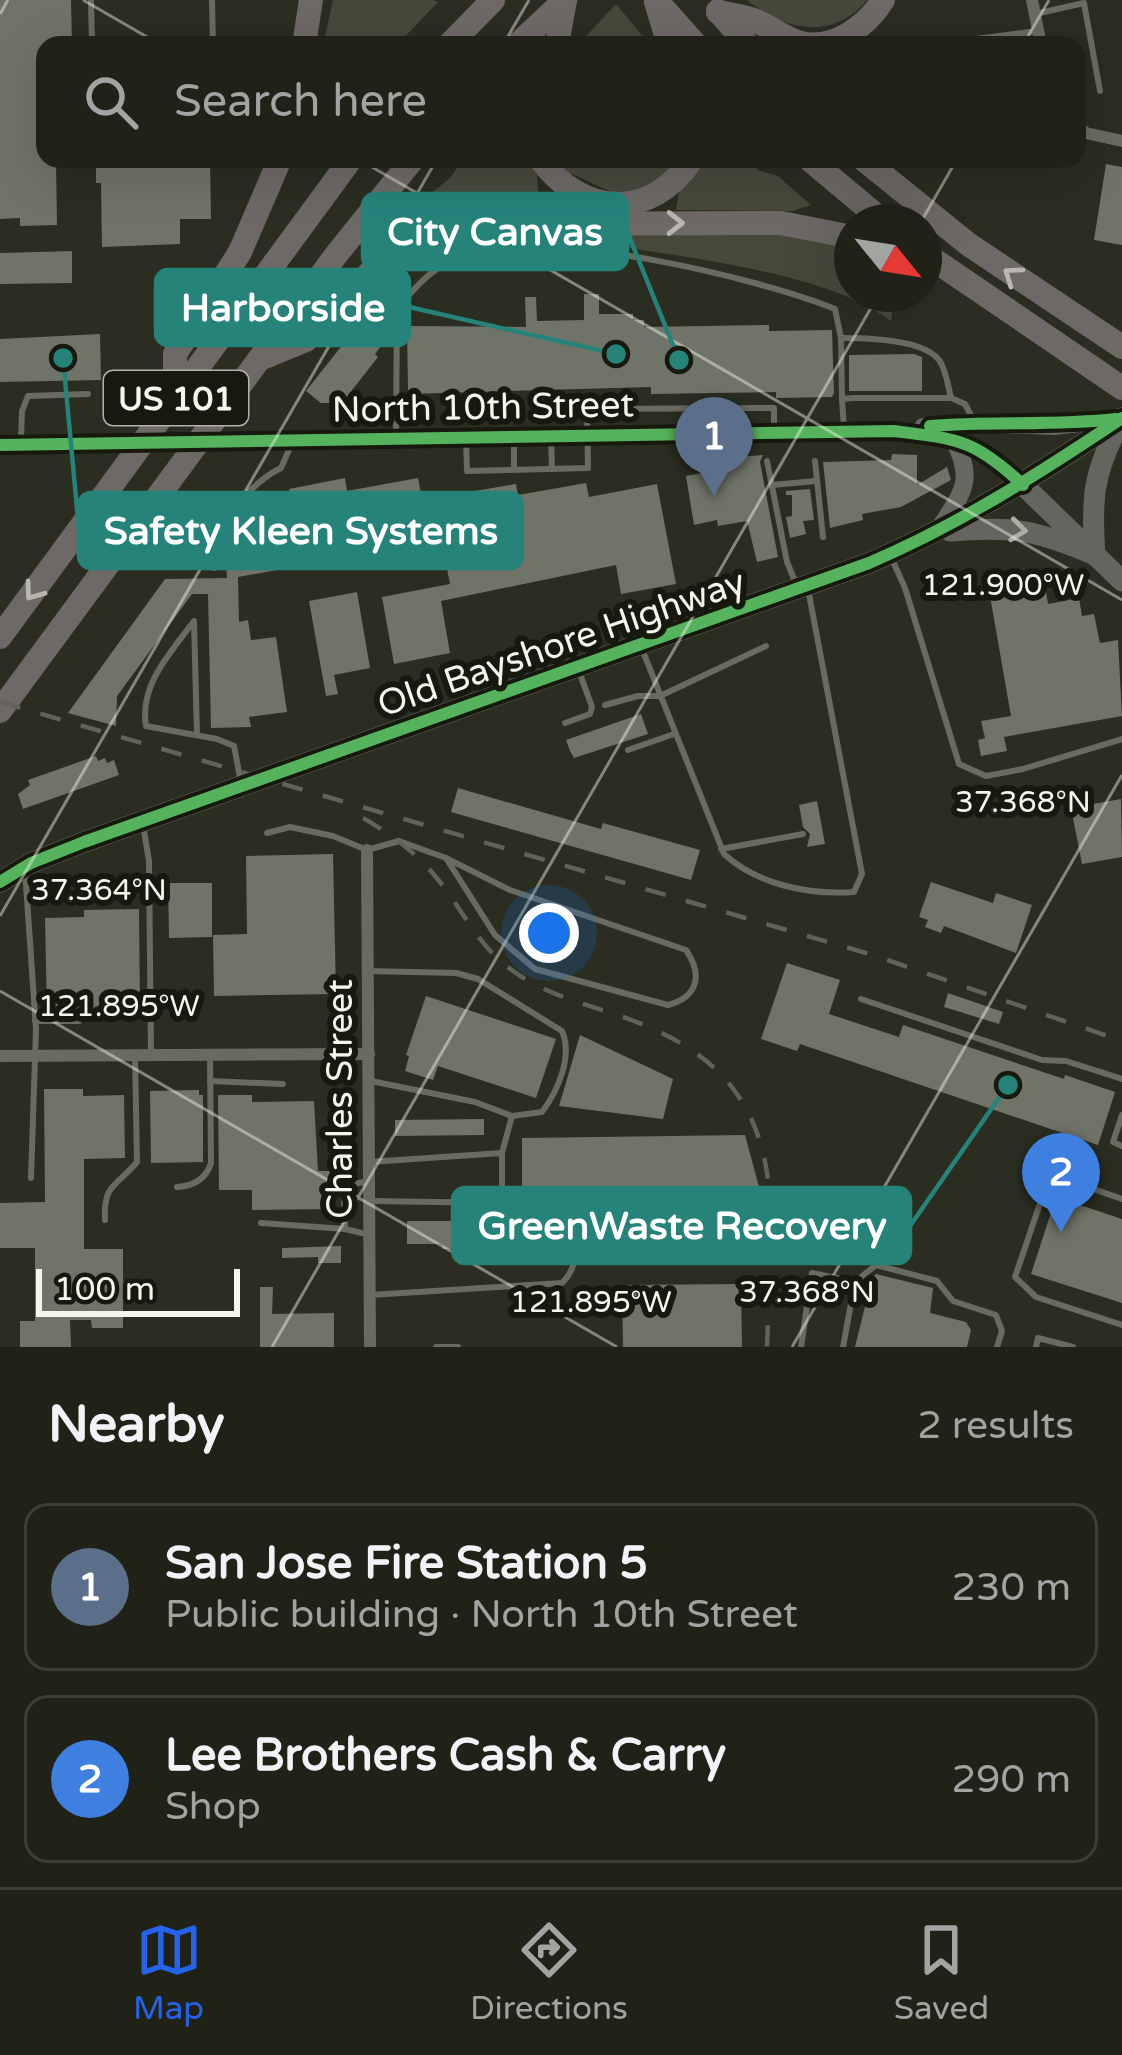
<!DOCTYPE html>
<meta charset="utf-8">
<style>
body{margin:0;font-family:"Varela Round",sans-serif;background:#282a21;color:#f1f3f6}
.compass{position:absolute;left:834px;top:204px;width:108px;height:108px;border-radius:50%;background:#202218;box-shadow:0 12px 48px #0002;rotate:120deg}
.scale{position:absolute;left:36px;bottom:30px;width:204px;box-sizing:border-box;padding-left:12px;border:6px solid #f3f6e8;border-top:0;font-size:33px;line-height:42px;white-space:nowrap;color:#f3f6e8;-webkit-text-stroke:9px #17190f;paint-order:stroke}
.you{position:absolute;left:549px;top:933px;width:42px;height:42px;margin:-30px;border:9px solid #fff;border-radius:50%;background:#1a73e8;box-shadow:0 0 0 18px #1a73e833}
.badge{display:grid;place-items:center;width:78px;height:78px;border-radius:50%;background:#2563eb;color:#fff;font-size:39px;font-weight:700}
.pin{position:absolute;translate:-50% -99px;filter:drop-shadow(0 3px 6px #0008)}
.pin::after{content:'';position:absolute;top:63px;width:42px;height:36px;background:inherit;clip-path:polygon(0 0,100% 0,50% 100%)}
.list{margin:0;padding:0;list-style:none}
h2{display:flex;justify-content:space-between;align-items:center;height:156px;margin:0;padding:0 48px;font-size:51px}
h2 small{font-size:39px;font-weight:400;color:#a2a4a2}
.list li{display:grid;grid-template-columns:78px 1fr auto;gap:36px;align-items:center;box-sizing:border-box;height:168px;margin:0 24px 24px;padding:0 24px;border:3px solid #3d3f37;border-radius:24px}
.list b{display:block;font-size:45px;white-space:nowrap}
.list p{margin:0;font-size:39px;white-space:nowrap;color:#a2a4a2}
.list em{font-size:39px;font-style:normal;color:#a2a4a2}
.icon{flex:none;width:66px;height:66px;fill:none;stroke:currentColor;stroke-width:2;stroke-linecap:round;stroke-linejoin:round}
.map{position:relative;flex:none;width:1122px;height:1347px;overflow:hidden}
.search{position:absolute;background:#202218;box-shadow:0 12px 48px #0002;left:36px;right:36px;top:36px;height:132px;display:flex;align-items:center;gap:30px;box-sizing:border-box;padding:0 42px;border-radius:24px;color:#a2a4a2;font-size:45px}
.sheet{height:540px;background:#202218}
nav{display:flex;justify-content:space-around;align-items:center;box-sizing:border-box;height:168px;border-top:3px solid #3d3f37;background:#202218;font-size:33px;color:#a2a4a2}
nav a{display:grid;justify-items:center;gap:6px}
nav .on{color:#2563eb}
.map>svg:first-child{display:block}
</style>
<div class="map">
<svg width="1122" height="1347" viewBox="0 0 1122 1347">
<rect width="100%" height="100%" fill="#2a2d20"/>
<g fill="#46493a">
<polygon points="333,0 433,0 438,2 397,45 323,45"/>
<path d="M747 0H867C832 42 784 30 747 0Z"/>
<polygon points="616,4 650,45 578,45"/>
<path d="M461 159H528L537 175 538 191 548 198 543 211 495 208 487 201 415 227 405 221C412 213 418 202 426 197 442 184 453 180 461 159Z"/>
<path d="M553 159H677C665 176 641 196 619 193 604 192 582 175 563 172Z"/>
<polygon points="705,159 748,159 758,170 778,176 811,205 793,211 676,210 679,192"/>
<path d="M565 232 800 235 852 247V294H895L891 321C821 268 661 255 572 239Z"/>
</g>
<g fill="#707368">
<polygon points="0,0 71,0 72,45 45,45 45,159 56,159 57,225 20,226 20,218 0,219"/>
<polygon points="96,159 210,159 211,219 180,219 180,244 102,247 101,183 96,183"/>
<polygon points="1106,164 1122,167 1122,245 1094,240"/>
<polygon points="72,251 72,283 0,284 0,253"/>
<polygon points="584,294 599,294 599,314 633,314 633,320 644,320 644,327 769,325 769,331 832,330 834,393 832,397 776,398 776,392 651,394 651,387 408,394 407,326 526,327 525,297 536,297 537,321 584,320"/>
<polygon points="359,324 382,345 375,354 378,357 342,403 321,403 306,391"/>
<polygon points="100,334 101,380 0,382 0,339"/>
<polygon points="914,354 922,357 922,391 849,391 849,355"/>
<polygon points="892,454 917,455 917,485 947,467 951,480 901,507 862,514 863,520 830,528 823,462 891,460"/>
<polygon points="763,455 760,462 778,557 757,562 747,521 718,526 717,520 694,525 686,476 738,466 737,457"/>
<polygon points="345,478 347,491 418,478 422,500 516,484 518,495 586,483 589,497 657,484 676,584 621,594 616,565 441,601 450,653 394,664 382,597 450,584 442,543 375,556 373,543 314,554 316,563 238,577 239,622 248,620 251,640 276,637 287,712 249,717 251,727 211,728 208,594 192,594 117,696 116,726 68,713 165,579 227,578 223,525 294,514 289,489"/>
<polygon points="810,489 814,520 803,521 806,534 790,538 786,517 792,516 792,495 786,495 786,491"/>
<polygon points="1045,586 1048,604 1079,598 1082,616 1094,614 1100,643 1118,640 1122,716 1004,737 1007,751 981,756 978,740 985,738 981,721 1011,716 990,596"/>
<polygon points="357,592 370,668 334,675 338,694 326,696 309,601"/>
<polygon points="641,714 648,734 574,758 570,751 566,740"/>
<polygon points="96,756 98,761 105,758 107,763 114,760 119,775 23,809 18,794 30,785 28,780"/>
<polygon points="458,788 601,829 603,823 700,850 691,880 451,812"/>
<polygon points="1121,799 1122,857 1082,864 1071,808"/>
<polygon points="817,801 825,844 807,847 810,834 803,827 799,805"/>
<polygon points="333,854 336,994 214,996 213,935 247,934 246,856"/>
<polygon points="931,882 993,903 996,893 1032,905 1016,953 944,926 941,933 925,927 928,920 919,917"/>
<polygon points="168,883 212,883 212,937 169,938"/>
<polygon points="139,909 140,1009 84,1009 84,1016 47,1013 45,918 84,917 84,910"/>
<polygon points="787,963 840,980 829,1014 899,1037 903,1025 1064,1079 1065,1075 1115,1092 1098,1145 800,1044 797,1051 761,1039"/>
<polygon points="948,993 1003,1012 999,1024 944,1007"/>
<polygon points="426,996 556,1039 536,1098 438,1066 433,1080 405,1071 409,1056 406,1055"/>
<polygon points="580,1035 673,1079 663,1119 559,1106"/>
<polygon points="44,1089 83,1089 83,1096 124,1095 125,1158 84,1159 84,1249 123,1249 123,1281 137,1281 137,1299 123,1300 123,1328 92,1328 91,1320 70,1320 71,1347 20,1347 20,1321 35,1321 35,1248 0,1248 0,1203 45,1202"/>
<polygon points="199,1090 199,1095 203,1095 203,1162 151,1163 150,1091"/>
<polygon points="218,1095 252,1095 252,1102 314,1101 318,1171 331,1171 331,1209 252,1210 252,1190 219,1190"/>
<polygon points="484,1119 484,1135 395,1136 395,1120"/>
<polygon points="745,1135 765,1209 759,1248 598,1249 597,1199 522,1200 522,1138"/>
<polygon points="1056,1197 1122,1219 1122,1303 1031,1274"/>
<polygon points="407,1221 533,1221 533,1227 547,1227 547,1248 443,1249 442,1244 407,1244"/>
<polygon points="783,1227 853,1248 848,1265 778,1242"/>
<polygon points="341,1246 341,1263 318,1263 318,1257 282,1258 282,1248"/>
<polygon points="876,1274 933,1288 930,1313 966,1322 971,1330 967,1347 855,1347 872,1278"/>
<polygon points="741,1284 742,1347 623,1347 622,1285"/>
<polygon points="260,1287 273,1287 272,1314 334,1313 334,1347 260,1347"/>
</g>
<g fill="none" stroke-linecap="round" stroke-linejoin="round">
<g stroke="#696b61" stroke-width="6">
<polyline points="91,0 92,45"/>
<polyline points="212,0 213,45"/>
<polyline points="1035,14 1084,3 1100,91"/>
<polyline points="938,44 1038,31"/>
<path d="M841 338C865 338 923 339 939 360 946 369 948 386 951 398"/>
<polyline points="844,429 842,399 853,398 951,398 965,404 974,421"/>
<path d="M396 434 397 310C416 285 436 264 467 253 542 227 760 278 835 309L841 338 842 399"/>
<polyline points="551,437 552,469"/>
<polyline points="21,439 22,411 28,396 88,394"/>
<polyline points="466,440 467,471 588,468 587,409 774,408 774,426"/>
<polyline points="514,442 514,468"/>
<polyline points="767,461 787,562 797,586"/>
<polyline points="815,461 823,537"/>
<polyline points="772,485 816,481"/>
<polyline points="891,557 905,588 959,764 986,776 1023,769 1122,739"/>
<path d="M214 568 211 540 216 520C240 505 255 480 281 468L292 443"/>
<path d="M642 649 724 854C758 885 809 895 854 892L862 874 808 589"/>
<polyline points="605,705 638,696 660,696 766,646"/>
<polyline points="565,723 590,714 592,707 579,671"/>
<path d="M197 735 194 621C171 652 139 685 146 726L217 739 234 746 241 783"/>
<polyline points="628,750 674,734"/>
<polyline points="143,825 149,861 151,1055"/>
<path d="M267 833 290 827 333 836 367 850 399 841 446 858 510 890 686 950C703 975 698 997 668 1005L535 969 495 935 446 858"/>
<polyline points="721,849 803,834"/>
<polyline points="25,870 36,1029 31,1178"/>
<path d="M368 971 456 973 478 979 562 1031C573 1056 558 1091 542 1112L512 1116 502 1153V1203L371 1201"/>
<polyline points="861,999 1042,1060 1066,1061 1122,1079"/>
<polyline points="35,1021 79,1021"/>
<polyline points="210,1081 283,1084"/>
<polyline points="371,1081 475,1102 512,1116"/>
<polyline points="1122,1115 1113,1142 1122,1146"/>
<polyline points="369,1162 502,1153"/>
<path d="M177 1187C193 1186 206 1179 211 1163L210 1055"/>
<polyline points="1122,1199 1050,1174 1015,1277 1036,1297 1122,1325"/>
<polyline points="799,1204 828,1214"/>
<path d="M105 1220C103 1184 116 1187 137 1162L135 1056"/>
<polyline points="261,1223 345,1229"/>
<polyline points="366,1234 345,1229 344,1197 349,1185 369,1181"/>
<polyline points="855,1282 876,1265 937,1281 953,1301 996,1315 1002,1331 997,1347"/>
<path d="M370 1295 562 1283C578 1267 580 1244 568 1224L502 1203"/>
<polyline points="436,1347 458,1347"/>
<polyline points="801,1347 812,1273 855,1282 843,1347"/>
<polyline points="1036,1347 1038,1338 1073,1347"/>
</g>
<g stroke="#696b61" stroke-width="12">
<polyline points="1032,0 1041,45"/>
<polyline points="1077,127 1086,133 1122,141"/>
<polyline points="367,850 370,1347"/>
<polyline points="0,1056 369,1054"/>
</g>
<g stroke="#676861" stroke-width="18">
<polyline points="923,427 975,423 1054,426 1122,418"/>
<path d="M0 445 894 431C958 439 974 439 1023 485"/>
<path d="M938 531C962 492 976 482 953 438"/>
</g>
<g stroke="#66645e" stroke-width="21">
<polyline points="1023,485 1122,581"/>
<path d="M950 531C1015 526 1036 530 1095 555"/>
<path d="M1095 555C1091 499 1093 474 1119 424"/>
<path d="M0 882 31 863 84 842 869 563C960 524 1040 473 1122 418"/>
</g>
<g stroke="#6e6967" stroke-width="24">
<polyline points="656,0 696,45"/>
<polyline points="656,2 669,45"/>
<polyline points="718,11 748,45"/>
<path d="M718 12C730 15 745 16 756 21 771 27 784 39 801 43 833 51 867 26 883 0"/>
<polyline points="304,45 311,0"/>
<polyline points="449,45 493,0"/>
<polyline points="517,45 565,0"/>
<polyline points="557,45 565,0"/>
<path d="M540 159C582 216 650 222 692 159"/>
<polyline points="809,159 884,222"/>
<polyline points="863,159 968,244 1122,347"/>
<polyline points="924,253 1122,388"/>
<polyline points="260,359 306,340 383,259 440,232 495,224 781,223 852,237"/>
<polyline points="175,399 175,354 240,252 280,159"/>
<polyline points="0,637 351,159"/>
<polyline points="0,711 336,255 413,159"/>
</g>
<g stroke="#606357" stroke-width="4.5" stroke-dasharray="21 21" stroke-linecap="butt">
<polyline points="0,702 873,955 1122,1041"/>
<path d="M363 818C393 835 419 855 440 882 462 910 480 947 509 968 549 999 599 1006 644 1025 797 1088 771 1211 767 1347"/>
</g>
<defs>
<g id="cycleway">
<path d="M930 426C993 421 1053 426 1116 419"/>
<path d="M0 445 894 431C958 439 974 439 1023 485"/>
<path d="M0 882 31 863 84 842 869 563C960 524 1040 473 1122 418"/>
</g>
</defs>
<use href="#cycleway" stroke="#17190f" stroke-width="20"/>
<use href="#cycleway" stroke="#56b35d" stroke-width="12"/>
</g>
<defs><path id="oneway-chevron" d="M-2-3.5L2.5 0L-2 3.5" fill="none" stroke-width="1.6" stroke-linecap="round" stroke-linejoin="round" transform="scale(3)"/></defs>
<g stroke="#b7b7ae">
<use href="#oneway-chevron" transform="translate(675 223)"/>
<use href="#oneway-chevron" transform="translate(1012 275) rotate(-145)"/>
<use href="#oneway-chevron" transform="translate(33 592) rotate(126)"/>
</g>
<use stroke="#acada3" href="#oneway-chevron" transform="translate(1018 530) rotate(7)"/>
<path fill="none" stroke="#f3f6e8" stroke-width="3" stroke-opacity="0.45" d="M83 0 161 45M0 14 8 0M503 45 529 0M1023 45 1049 0M358 159 1122 600M921 222 957 159M0 916 437 159M0 991 617 1347M272 1347 879 294M792 1347 1122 775"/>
<g text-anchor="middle" stroke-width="12" stroke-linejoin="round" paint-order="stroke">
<rect fill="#17190f" stroke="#b1b4a7" stroke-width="3" x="104" y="371" width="144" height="54" rx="9"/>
<g font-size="33" font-weight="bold" fill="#f3f6e8">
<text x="176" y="410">US 101</text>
</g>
<g font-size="36" fill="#f3f6e8" stroke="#17190f">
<text transform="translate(483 406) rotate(-1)" y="13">North 10th Street</text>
<text transform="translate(561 642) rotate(-19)" y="13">Old Bayshore Highway</text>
<text transform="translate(339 1099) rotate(-90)" y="13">Charles Street</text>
</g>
</g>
<g font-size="30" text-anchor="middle" fill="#f3f6e8" stroke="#17190f" stroke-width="12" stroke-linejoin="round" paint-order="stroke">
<text x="1003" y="595">121.900°W</text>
<text x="1023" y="812">37.368°N</text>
<text x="99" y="900">37.364°N</text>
<text x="119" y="1016">121.895°W</text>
<text x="807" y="1302">37.368°N</text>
<text x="591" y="1312">121.895°W</text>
</g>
<path fill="none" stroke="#26837a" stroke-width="4.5" d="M679 360L627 231M616 354L409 307M63 358L79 530M1008 1085L910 1226"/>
<g fill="#26837a" stroke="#17190f" stroke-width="4.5">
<circle cx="679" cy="360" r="12"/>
<circle cx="616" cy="354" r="12"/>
<circle cx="63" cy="358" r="12"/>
<circle cx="1008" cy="1085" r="12"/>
</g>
<g fill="#26837a" stroke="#26837a" stroke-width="4.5">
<rect x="363" y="194" width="264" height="75" rx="12"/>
<rect x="156" y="270" width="253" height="75" rx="12"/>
<rect x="79" y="493" width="443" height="75" rx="12"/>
<rect x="453" y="1188" width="457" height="75" rx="12"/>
</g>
<g font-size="39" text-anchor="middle" font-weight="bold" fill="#fff">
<text x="495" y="245">City Canvas</text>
<text x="283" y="321">Harborside</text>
<text x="301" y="544">Safety Kleen Systems</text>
<text x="682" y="1239">GreenWaste Recovery</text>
</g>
</svg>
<svg class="compass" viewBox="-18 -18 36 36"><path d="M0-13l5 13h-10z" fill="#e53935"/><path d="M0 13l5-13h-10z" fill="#a2a4a2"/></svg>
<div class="scale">100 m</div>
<div class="you"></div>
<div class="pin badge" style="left:714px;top:496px;background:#5c6f8a">1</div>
<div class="pin badge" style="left:1061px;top:1232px;background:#3f7fe0">2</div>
<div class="search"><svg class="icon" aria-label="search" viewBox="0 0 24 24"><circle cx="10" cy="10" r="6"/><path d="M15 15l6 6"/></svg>Search here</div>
</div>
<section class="sheet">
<h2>Nearby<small>2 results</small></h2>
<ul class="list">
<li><span class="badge" style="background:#5c6f8a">1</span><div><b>San Jose Fire Station 5</b><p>Public building · North 10th Street</p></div><em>230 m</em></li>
<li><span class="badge" style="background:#3f7fe0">2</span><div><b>Lee Brothers Cash &amp; Carry</b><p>Shop</p></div><em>290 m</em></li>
</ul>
</section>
<nav>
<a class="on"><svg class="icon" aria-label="map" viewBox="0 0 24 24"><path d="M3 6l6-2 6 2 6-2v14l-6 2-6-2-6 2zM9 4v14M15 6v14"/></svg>Map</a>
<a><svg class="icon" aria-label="directions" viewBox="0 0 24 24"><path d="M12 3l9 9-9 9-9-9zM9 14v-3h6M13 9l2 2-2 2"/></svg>Directions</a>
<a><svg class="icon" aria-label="saved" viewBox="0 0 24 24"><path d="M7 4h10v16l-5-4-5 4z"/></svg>Saved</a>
</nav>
